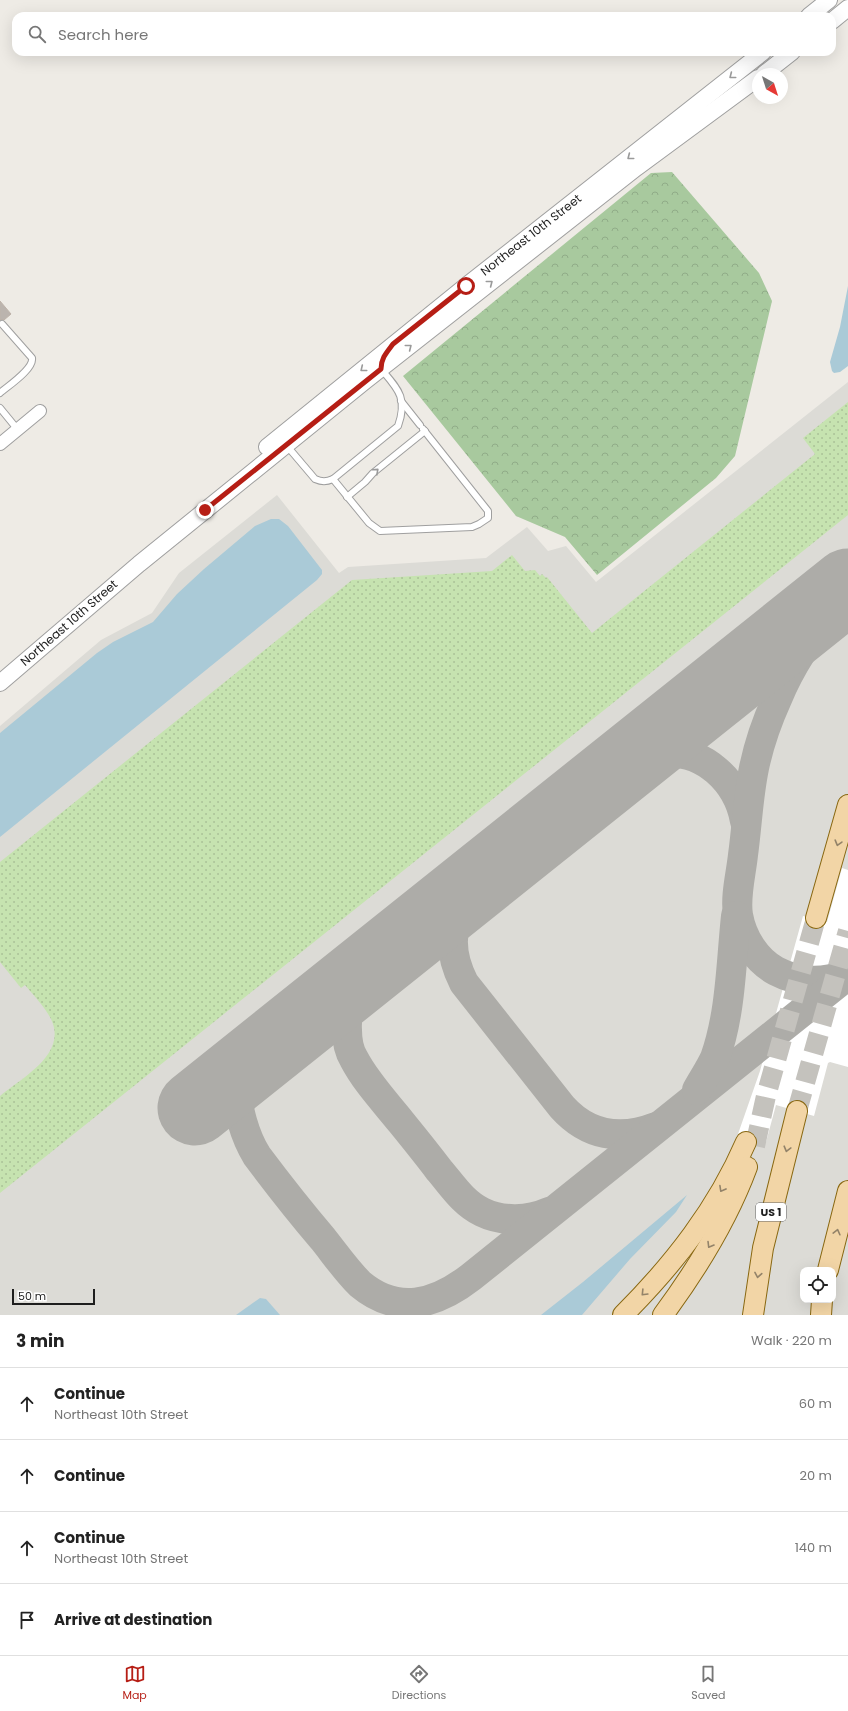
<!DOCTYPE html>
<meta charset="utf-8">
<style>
body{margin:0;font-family:Poppins,sans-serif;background:#f2f2f2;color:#222}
.controls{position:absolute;right:12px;bottom:12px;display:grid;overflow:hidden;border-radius:8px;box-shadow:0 4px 16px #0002}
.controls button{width:36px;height:36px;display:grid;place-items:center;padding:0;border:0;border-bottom:1px solid #e0e0e0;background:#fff;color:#222;font:20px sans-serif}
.compass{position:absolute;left:752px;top:68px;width:36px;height:36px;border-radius:50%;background:#fff;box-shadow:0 4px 16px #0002;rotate:141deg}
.scale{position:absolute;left:12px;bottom:10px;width:83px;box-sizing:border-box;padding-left:4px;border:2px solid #1e1e1e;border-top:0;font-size:11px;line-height:14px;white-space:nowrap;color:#1e1e1e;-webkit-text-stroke:3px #fff;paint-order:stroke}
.stop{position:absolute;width:12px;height:12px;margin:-9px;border:3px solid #b61e15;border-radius:50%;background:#fff}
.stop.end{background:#b61e15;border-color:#fff;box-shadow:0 1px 4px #0008}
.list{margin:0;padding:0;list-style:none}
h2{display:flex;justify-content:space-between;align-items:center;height:52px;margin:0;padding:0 16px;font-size:17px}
h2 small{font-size:13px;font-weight:400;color:#767676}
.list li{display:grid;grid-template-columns:26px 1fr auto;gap:12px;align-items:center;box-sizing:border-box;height:72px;padding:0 16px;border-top:1px solid #e0e0e0}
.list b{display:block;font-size:15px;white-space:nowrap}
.list p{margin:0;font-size:13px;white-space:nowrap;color:#767676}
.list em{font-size:13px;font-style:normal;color:#767676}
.icon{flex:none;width:22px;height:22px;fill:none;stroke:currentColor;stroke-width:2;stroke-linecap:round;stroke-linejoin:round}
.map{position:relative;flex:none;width:848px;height:1315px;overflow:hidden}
.search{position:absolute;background:#fff;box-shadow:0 4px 16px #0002;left:12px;right:12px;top:12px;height:44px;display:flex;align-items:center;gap:10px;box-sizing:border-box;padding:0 14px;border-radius:12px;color:#767676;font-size:15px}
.sheet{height:340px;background:#fff}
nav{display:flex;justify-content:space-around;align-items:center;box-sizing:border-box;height:56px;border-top:1px solid #e0e0e0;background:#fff;font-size:11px;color:#767676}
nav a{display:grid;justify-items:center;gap:2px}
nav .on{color:#b61e15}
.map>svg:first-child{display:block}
</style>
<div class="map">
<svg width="848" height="1315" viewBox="0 0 848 1315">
<defs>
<pattern id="grass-dots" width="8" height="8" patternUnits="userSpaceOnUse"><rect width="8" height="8" fill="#c6e3b0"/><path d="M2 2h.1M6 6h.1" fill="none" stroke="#aac297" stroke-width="1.8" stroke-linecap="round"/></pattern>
<pattern id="forest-crowns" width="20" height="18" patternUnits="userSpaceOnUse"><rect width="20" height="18" fill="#a8c99e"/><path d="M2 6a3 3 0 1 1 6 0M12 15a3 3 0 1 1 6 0" fill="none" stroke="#90ac88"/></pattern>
</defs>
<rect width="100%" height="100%" fill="#eeebe5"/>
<path fill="#dcdbd6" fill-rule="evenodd" d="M848 382V1315H0V726L101 640 152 613 179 573 277 495 339 573 348 567 486 558 527 527 548 551 566 546 596 582ZM803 1270H833V1300H803Z"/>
<path fill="url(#grass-dots)" d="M848 402V515L0 1193V1096C22 1078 68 1054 51 1019 45 1007 34 996 25 985L21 988 0 962V862L352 580 492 571 512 555 525 571 535 570 540 576 542 574 546 578 547 577 592 633 815 454 803 438Z"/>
<polygon fill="url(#forest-crowns)" points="672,172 759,273 772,301 735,456 716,478 597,575 565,537 516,516 403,376 651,173"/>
<g fill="#aacad7">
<polygon points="848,286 848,366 840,372 834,373 832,371 830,362 840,327"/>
<polygon points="271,519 279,519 288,526 322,570 322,574 317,580 0,837 0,733 97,653 113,642 153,622 177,594 204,569 255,526"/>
<polygon points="687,1195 676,1212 630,1259 582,1315 541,1315 583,1282"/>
<polygon points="260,1298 266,1299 280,1315 236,1315"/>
</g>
<polygon fill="#fff" points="842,868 848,870 848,1067 830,1062 828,1063 814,1116 776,1105 766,1142 738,1134 760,1071 803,916 827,922"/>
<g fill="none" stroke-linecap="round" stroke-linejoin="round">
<g stroke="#adaca8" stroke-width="30">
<path d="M614 773C628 766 644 756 661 753 704 748 738 782 745 821"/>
<path d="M491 872C457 906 440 936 464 983L562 1107C588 1136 620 1141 656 1127"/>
<path d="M384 957C364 978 345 999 347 1030 347 1040 349 1051 354 1059 366 1082 385 1102 401 1122 414 1138 427 1154 439 1170 452 1185 463 1203 482 1212 502 1222 529 1221 549 1212"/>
<path d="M846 974C823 984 799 983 776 971 756 960 742 938 738 915 735 896 741 874 743 855 747 826 748 797 754 768 759 744 767 721 777 699 793 660 819 624 848 594"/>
<path d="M233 1078C238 1105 242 1132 257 1156 278 1184 300 1212 323 1239 335 1254 346 1270 360 1284 397 1315 435 1305 471 1277L848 975"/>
<path d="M697 1090C703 1079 710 1069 715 1058 731 1013 731 963 736 916"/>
</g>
<polyline stroke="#adaca8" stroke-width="75" points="195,1108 848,586"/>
</g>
<polygon fill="#bbb4ae" stroke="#beb3a9" points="0,301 11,314 4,320 0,320"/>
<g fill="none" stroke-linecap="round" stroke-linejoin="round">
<g stroke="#c4c2bd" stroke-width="20" stroke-dasharray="20 10" stroke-linecap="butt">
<polyline points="797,1111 848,931"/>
<polyline points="755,1146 766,1096 816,918"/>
</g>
<defs>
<g id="service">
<path d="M0 393C8 386 34 369 32 358L2 324"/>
<polyline points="401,401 420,425"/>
<polyline points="0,408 18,430"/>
<path d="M287 446 315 479C322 482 326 482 333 479L398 426C408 398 398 389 381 369"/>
<polyline points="333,479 369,523 380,531 472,527 479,524 488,518 488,511 423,429"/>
<polyline points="347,497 365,482 373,473 425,431"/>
</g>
<polyline id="minor" points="0,444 40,411"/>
<g id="tertiary">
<polyline points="809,16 829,0"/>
<polyline points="832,21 848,8"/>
<polyline points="764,74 792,52"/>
<polyline points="267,447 466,286 763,52"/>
<polyline points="0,683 139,564 365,381 636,168 758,78"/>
</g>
<g id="primary">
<polyline points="816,918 848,805"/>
<polyline points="828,1270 848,1191"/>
<path d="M623 1315C674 1264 717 1209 746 1142"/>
<path d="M663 1315C697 1269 727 1221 747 1167"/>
<polyline points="753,1315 763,1248 797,1111"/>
<polyline points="821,1315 822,1300"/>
</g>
</defs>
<use href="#service" stroke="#9f9f9f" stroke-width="8"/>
<use href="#minor" stroke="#9f9f9f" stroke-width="14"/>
<use href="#tertiary" stroke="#9f9f9f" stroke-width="18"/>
<use href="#primary" stroke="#886710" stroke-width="22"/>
<use href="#service" stroke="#fff" stroke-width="6"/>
<use href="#minor" stroke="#fff" stroke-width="12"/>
<use href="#tertiary" stroke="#fff" stroke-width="16"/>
<use href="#primary" stroke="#f2d5a6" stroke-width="20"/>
</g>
<defs><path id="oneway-chevron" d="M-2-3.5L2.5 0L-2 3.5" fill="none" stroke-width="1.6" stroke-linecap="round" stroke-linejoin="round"/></defs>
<g stroke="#9a9a9a">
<use href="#oneway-chevron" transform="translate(732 76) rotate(142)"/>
<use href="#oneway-chevron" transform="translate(630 157) rotate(142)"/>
<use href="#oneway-chevron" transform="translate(490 283) rotate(-38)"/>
<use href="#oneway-chevron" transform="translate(409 347) rotate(-38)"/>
<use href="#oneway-chevron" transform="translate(363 369) rotate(141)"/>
<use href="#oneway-chevron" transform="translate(376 471) rotate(-42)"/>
</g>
<g stroke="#938369">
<use href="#oneway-chevron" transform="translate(838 843) rotate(106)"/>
<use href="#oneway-chevron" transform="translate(787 1149) rotate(105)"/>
<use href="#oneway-chevron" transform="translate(722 1189) rotate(119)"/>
<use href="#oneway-chevron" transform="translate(837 1232) rotate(-76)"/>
<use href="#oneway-chevron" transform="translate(710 1245) rotate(121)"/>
<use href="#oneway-chevron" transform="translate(758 1275) rotate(100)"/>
<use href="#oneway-chevron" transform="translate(644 1293) rotate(134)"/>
</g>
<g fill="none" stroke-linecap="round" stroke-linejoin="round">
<path stroke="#b61e15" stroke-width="5" d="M205 510 381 369C381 358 387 352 393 344L466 286"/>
</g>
<g text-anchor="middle" stroke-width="4" stroke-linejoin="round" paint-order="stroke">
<rect fill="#fff" stroke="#626262" stroke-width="1" x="756" y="1203" width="30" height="18" rx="3"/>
<g font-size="11" font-weight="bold" fill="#1e1e1e">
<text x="771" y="1216">US 1</text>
</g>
<g font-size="12" fill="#1e1e1e" stroke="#fff">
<text transform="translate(531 235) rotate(-38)" y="4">Northeast 10th Street</text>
<text transform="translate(69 623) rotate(-41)" y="4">Northeast 10th Street</text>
</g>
</g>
</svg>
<div class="controls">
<button><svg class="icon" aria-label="locate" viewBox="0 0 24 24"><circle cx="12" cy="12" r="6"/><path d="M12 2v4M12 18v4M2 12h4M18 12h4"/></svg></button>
</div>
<svg class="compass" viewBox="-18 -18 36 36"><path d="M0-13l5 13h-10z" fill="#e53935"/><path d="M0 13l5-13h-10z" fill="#767676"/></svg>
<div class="scale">50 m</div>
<div class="stop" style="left:466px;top:286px"></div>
<div class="stop end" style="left:205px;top:510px"></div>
<div class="search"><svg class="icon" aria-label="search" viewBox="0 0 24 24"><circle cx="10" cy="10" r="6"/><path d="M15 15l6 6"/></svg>Search here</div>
</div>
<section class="sheet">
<h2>3 min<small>Walk · 220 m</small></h2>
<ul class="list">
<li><svg class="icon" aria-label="ahead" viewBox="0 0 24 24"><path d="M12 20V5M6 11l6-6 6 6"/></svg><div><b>Continue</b><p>Northeast 10th Street</p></div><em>60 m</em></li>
<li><svg class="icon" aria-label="ahead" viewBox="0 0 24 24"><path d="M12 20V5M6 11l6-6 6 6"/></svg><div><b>Continue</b></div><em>20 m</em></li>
<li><svg class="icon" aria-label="ahead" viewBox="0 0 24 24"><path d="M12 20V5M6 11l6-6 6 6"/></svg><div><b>Continue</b><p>Northeast 10th Street</p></div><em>140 m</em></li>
<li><svg class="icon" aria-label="arrive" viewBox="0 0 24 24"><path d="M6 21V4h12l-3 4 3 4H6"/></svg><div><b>Arrive at destination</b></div></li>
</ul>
</section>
<nav>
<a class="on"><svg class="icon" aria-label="map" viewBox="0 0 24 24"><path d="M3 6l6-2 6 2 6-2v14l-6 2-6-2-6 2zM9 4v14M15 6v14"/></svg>Map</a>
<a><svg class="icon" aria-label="directions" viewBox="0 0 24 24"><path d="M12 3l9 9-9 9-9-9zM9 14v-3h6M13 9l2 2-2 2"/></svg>Directions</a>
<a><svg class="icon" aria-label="saved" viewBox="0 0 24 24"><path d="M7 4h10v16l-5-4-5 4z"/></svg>Saved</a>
</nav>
